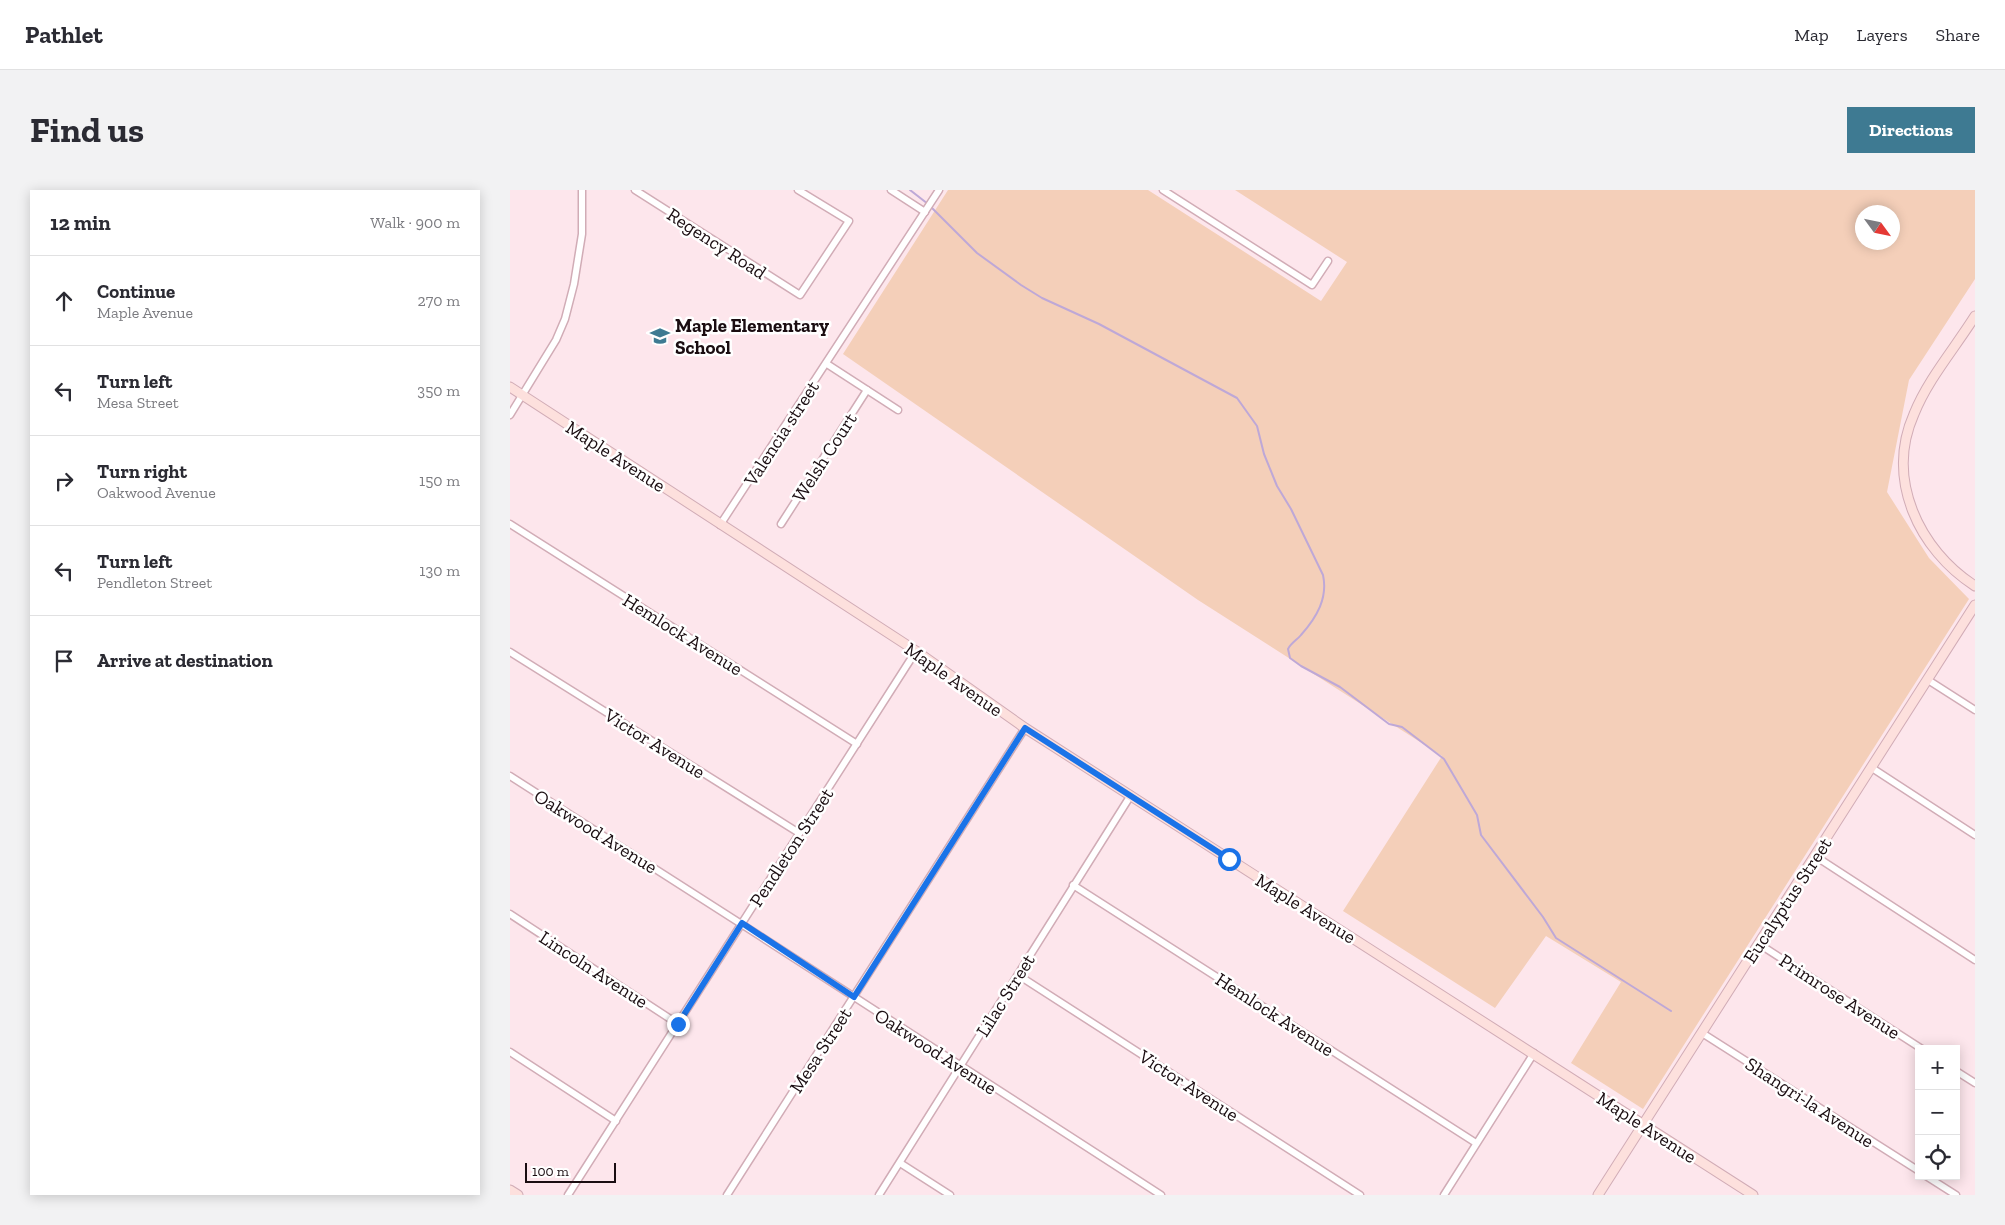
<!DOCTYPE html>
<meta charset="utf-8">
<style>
body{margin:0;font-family:"Zilla Slab",serif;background:#f2f2f3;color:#2b2b33}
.controls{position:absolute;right:15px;bottom:15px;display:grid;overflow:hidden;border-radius:0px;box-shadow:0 2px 12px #0003}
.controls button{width:45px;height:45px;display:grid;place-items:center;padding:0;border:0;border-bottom:1px solid #e1e1e2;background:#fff;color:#2b2b33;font:25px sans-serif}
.compass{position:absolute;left:1345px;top:15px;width:45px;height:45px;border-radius:50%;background:#fff;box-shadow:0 2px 12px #0003;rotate:123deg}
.scale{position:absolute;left:15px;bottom:12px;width:91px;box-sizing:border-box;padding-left:5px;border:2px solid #1a0d11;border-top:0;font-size:14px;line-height:18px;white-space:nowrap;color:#1a0d11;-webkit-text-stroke:4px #fff;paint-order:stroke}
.stop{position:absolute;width:15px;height:15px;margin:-11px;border:4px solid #1a73e8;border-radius:50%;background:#fff}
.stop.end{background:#1a73e8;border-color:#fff;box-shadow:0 1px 5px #0008}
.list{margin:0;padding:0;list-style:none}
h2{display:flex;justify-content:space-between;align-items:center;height:65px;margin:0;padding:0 20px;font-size:21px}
h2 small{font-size:16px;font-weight:400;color:#7c7c81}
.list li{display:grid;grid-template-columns:32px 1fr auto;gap:15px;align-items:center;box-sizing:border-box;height:90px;padding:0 20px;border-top:1px solid #e1e1e2}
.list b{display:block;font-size:19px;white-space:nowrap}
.list p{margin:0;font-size:16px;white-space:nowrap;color:#7c7c81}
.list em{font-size:16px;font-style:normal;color:#7c7c81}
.icon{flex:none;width:28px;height:28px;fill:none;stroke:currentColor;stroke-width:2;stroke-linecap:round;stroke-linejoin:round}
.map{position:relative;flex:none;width:1465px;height:1005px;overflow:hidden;border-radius:0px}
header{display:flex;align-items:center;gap:30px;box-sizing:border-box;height:70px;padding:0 25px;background:#fff;border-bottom:1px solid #e1e1e2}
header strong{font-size:24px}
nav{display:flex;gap:28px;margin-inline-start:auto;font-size:18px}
.intro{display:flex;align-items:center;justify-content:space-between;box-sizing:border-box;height:120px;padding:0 30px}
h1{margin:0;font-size:35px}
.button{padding:12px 22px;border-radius:0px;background:#3e7a92;color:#fff;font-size:18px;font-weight:700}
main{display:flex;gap:30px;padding:0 30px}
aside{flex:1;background:#fff;border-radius:0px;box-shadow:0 2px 12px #0003}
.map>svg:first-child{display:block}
</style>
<header>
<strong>Pathlet</strong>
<nav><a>Map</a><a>Layers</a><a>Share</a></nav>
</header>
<div class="intro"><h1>Find us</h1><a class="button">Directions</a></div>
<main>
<aside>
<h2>12 min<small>Walk · 900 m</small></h2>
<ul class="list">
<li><svg class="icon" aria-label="ahead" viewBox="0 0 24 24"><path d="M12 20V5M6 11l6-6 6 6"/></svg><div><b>Continue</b><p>Maple Avenue</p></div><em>270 m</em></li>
<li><svg class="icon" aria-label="left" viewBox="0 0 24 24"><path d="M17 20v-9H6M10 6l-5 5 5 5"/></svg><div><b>Turn left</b><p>Mesa Street</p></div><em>350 m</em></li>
<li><svg class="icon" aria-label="right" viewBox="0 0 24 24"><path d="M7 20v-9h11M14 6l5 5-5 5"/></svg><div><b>Turn right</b><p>Oakwood Avenue</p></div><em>150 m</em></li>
<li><svg class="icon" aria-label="left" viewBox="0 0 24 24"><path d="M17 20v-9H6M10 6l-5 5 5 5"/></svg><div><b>Turn left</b><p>Pendleton Street</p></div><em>130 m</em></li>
<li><svg class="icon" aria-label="arrive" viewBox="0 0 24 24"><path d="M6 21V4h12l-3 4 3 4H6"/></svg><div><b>Arrive at destination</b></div></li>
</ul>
</aside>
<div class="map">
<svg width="1465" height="1005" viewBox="0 0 1465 1005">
<rect width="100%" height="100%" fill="#fde6ec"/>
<path fill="#f4cfb9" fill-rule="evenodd" d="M438 0H638L811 111 837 72 725 0H1465V89L1399 190 1377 302 1419 368 1459 409 1133 919 1061 873 1111 792 1036 746 985 818 833 721 932 566 688 410 333 164ZM1352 22H1382V52H1352Z"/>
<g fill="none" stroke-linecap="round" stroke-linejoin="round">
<g stroke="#bea8d7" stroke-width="2">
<polyline points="400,0 418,14"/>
<path d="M421 17 467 63 511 95 532 108 589 134 727 208 747 236 754 264 767 296 781 319 813 385C818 408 807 427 791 445 787 450 781 453 778 459L780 468 791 476 830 497 879 534 892 537 934 569 967 625 971 645 1033 727 1046 748 1161 821"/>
</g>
<defs>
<g id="street">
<polyline points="125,0 290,105 339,31 288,0"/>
<polyline points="381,0 415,22"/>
<polyline points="653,0 802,95 818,71"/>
<polyline points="317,174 388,220"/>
<polyline points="0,225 46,150 55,129 64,94 72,44 72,0"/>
<polyline points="0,334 347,554"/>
<polyline points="271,334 357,200"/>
<polyline points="210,335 429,0"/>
<polyline points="0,462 289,643"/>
<polyline points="1418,490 1465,520"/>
<polyline points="1362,578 1465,645"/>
<path d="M0 586C218 724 434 866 651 1005"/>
<polyline points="1305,666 1465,770"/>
<polyline points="563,695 966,953"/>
<polyline points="0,724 168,834"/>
<polyline points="1249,754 1412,859"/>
<polyline points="508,785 850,1005"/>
<polyline points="1192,843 1409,981"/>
<polyline points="0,862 106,931"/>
<polyline points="1446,881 1465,893"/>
<polyline points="390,973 440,1005"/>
<polyline points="1416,986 1446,1005"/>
<polyline points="58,1005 406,461"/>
<polyline points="217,1005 515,538"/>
<polyline points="369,1005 621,605"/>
<polyline points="934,1005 1024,863"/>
</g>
<g id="secondary">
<path d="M1465 126C1445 158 1418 189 1404 224 1375 289 1409 360 1465 396"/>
<polyline points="0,197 406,461 515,538 1243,1005"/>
<polyline points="0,1000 8,1005"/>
<polyline points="1088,1005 1465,415"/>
</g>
</defs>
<use href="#street" stroke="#d1acb6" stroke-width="9"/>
<use href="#secondary" stroke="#d1acb6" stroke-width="11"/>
<use href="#street" stroke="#fff" stroke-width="6"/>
<use href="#secondary" stroke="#fde0dd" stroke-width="9"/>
</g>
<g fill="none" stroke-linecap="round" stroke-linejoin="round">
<polyline stroke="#1a73e8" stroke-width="6" points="168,834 232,733 344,807 515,538 719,669"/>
</g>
<defs>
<symbol id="school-bare" viewBox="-9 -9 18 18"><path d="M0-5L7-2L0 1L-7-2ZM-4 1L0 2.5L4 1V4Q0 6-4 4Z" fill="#3e7a92" stroke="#fff" stroke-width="2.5" paint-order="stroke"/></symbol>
</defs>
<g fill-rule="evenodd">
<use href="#school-bare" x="136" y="132" width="28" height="28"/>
</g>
<g text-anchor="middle" stroke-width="5" stroke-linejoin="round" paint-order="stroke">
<g font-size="19" fill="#1a0d11" stroke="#fff">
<text transform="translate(207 53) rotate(33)" y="7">Regency Road</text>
<text transform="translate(271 243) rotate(-57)" y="7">Valencia street</text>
<text transform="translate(106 266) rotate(33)" y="7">Maple Avenue</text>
<text transform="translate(314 267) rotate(-57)" y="7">Welsh Court</text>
<text transform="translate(173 444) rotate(32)" y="7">Hemlock Avenue</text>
<text transform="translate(444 489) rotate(35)" y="7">Maple Avenue</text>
<text transform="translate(145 553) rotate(32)" y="7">Victor Avenue</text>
<text transform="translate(86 641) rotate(32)" y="7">Oakwood Avenue</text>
<text transform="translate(281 657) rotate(-57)" y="7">Pendleton Street</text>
<text transform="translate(1277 710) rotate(-57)" y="7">Eucalyptus Street</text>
<text transform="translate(796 718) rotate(32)" y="7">Maple Avenue</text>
<text transform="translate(84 779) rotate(33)" y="7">Lincoln Avenue</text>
<text transform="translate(495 805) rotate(-58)" y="7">Lilac Street</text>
<text transform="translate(1330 806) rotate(33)" y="7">Primrose Avenue</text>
<text transform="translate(765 824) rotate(33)" y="7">Hemlock Avenue</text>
<text transform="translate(310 860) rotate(-57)" y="7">Mesa Street</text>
<text transform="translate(426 861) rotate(33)" y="7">Oakwood Avenue</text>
<text transform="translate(679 895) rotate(33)" y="7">Victor Avenue</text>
<text transform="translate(1300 912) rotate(33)" y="7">Shangri-la Avenue</text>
<text transform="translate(1137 937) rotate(33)" y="7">Maple Avenue</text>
</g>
<g font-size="19" font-weight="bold" fill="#1a0d11" stroke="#fff" text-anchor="start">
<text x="165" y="142">Maple Elementary<tspan x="165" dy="22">School</tspan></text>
</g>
</g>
</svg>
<div class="controls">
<button>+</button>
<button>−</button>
<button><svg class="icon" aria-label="locate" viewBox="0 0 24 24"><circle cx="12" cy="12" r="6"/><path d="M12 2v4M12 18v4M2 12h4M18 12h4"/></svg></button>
</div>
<svg class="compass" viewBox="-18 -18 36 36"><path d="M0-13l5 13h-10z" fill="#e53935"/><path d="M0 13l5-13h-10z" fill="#7c7c81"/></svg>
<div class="scale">100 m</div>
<div class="stop" style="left:719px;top:669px"></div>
<div class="stop end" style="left:168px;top:834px"></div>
</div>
</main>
